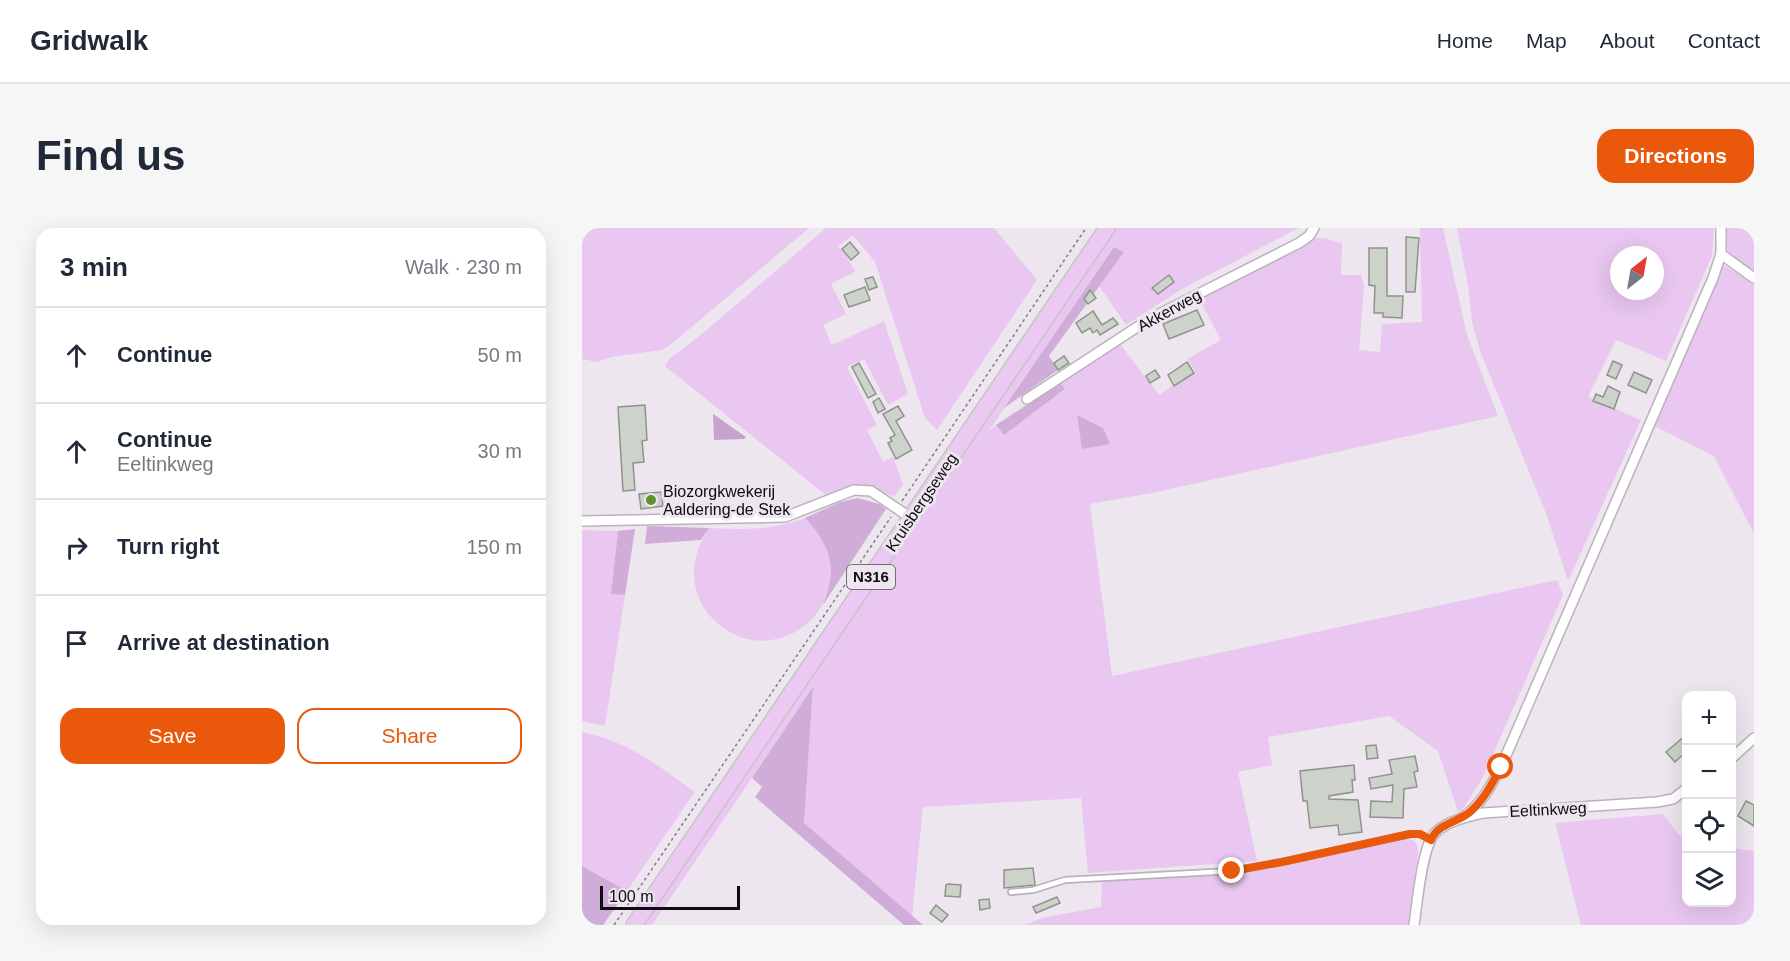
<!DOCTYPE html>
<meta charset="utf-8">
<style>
body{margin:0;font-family:Arial,sans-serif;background:#f6f6f7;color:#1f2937}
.controls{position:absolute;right:18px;bottom:18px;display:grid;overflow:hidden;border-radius:12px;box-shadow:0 6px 24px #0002}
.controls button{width:54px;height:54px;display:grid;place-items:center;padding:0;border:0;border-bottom:2px solid #e0e1e3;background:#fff;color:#1f2937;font:30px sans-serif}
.compass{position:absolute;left:1028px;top:18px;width:54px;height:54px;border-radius:50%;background:#fff;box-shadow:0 6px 24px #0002;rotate:31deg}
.scale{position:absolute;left:18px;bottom:15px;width:140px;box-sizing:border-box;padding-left:6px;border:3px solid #0f0c0f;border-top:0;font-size:16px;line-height:21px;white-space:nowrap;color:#0f0c0f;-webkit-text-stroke:4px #ede6ef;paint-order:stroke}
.stop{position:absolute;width:18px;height:18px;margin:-14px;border:4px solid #ea580c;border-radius:50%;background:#fff}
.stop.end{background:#ea580c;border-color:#fff;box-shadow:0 2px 6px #0008}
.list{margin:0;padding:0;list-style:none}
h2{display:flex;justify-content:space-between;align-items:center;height:78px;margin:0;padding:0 24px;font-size:26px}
h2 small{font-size:20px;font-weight:400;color:#747a83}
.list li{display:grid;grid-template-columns:39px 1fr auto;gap:18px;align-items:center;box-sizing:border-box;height:96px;padding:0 24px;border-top:2px solid #e0e1e3}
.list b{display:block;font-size:22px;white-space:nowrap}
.list p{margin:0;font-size:20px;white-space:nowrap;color:#747a83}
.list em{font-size:20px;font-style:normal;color:#747a83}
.actions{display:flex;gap:12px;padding:18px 24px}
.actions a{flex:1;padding:14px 0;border:2px solid #ea580c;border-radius:18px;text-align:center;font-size:21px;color:#ea580c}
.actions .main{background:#ea580c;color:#fff}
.icon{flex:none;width:33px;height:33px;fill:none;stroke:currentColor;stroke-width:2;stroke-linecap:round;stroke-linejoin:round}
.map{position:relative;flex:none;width:1172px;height:697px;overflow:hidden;border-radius:18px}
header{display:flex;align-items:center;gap:36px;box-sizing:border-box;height:84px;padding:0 30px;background:#fff;border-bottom:2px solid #e0e1e3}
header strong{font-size:28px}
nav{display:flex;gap:33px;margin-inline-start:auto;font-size:21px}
.intro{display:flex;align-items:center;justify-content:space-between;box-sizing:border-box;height:144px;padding:0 36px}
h1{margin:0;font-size:42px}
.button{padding:15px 27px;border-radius:18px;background:#ea580c;color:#fff;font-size:21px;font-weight:700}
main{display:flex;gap:36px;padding:0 36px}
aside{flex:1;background:#fff;border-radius:18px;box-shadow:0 6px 24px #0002}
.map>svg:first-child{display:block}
</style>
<header>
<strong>Gridwalk</strong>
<nav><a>Home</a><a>Map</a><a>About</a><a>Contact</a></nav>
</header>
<div class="intro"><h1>Find us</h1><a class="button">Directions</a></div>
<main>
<aside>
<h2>3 min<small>Walk · 230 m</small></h2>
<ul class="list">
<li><svg class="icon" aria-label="ahead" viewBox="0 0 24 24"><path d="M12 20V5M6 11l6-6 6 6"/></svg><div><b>Continue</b></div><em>50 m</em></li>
<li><svg class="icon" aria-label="ahead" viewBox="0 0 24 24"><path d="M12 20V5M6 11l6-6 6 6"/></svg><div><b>Continue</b><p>Eeltinkweg</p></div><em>30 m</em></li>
<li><svg class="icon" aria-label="right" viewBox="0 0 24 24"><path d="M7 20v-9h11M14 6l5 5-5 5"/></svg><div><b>Turn right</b></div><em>150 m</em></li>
<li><svg class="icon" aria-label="arrive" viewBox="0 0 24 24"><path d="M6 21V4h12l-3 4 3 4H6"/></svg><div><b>Arrive at destination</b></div></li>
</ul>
<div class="actions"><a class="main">Save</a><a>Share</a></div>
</aside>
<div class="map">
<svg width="1172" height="697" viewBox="0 0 1172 697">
<rect width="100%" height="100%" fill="#ede6ef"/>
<g fill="#e9c7f0" fill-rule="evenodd">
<polygon points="0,0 227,0 87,118 80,122 29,129 15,134 0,131"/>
<polygon points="244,0 412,0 455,52 355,202 343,190 293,34 271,7 256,18 265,29 273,44 249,56 264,86 241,97 250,117 302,93 326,166 306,177 282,131 265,139 295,197 285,202 301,234 311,229 321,256 313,268 284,261 266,261 245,268 83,138 87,131 120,106"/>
<polygon points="532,0 717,0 600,61 544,97 517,58 542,24 532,19 406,204 414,197 422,207 483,161 478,155 538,116 577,167 613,143 605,131 639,112 615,67 732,10 742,10 760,15 759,47 779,47 782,59 777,122 798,124 800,96 840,94 838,0 861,0 885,107 916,188 570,265 508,276 530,448 975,352 981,367 901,549 883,578 876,584 856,523 807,488 686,509 690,537 656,544 675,633 506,645 499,570 341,579 330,688 222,595 231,460 70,697 59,697"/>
<path d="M875 0H1132L1130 28 1084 133 1034 112 1006 169 1059 192 987 351 985 350 965 288 898 123 890 94 886 57ZM1037 27H1073V63H1037Z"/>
<polygon points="1144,0 1172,0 1172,42 1146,27"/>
<polygon points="1143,38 1172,55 1172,306 1132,228 1069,196 1138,40"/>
<path d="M223 290C233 301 244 312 247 328 262 390 189 438 139 398 127 389 119 378 115 365 108 341 114 320 127 300 161 302 192 302 223 290Z"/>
<polygon points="0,302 36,303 29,366 43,367 23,498 0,493"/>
<path d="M0 504C47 514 73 535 111 563L112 565 45 663 0 638Z"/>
<polygon points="1081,586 1096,606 1104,612 1104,674 1150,674 1150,620 1172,623 1172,697 999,697 973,595"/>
<polygon points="824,610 832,613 835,617 836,626 826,697 442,697 460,690 519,679 520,651 670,641"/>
</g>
<g fill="#d0add8">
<polygon points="532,19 542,24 467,128 476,142 422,180"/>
<polygon points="478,155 483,161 422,207 414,197"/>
<polygon points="495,187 521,200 528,216 500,221"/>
<path d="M276 270 297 276 304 281 241 377C256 340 249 318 223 290L258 274Z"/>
<polygon points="65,298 127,300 119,312 63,316"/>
<polygon points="53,301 43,367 29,366 36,303"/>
<polygon points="231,459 222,595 341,697 322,697 173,569 180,559 170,550"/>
<polygon points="0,638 45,663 21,697 0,697"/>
</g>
<polygon fill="#c6a3ce" points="131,186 164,209 162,211 132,212"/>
<g fill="#cdd2ca" stroke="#8e948b" stroke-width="1.5">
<polygon points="824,9 837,10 833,64 824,64"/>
<polygon points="268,14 277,25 269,32 260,21"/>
<polygon points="787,20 805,20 805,68 821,68 820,90 801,89 801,85 792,85 793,58 787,57"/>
<polygon points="587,47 592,54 576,66 570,60"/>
<polygon points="291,49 295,59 287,62 283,51"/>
<polygon points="283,59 288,72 267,79 262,67"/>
<polygon points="508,62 514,70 506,76 502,71"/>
<polygon points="615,82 622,97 587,111 581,96"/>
<polygon points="511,83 520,97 531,90 536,96 518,107 515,102 511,105 508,100 500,105 494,95"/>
<polygon points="482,128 487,135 476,142 472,135"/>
<polygon points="1031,133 1040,137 1034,151 1025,147"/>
<polygon points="605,134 612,145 592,158 586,147"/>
<polygon points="277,135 294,166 286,170 270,139"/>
<polygon points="573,142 578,149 568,155 564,148"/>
<polygon points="1052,144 1070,152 1064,165 1046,157"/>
<polygon points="1026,158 1038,164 1032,181 1011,173 1014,166 1021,169"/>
<polygon points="297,170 303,181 296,185 291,174"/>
<polygon points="63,177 65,212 60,213 62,234 51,235 53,262 41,263 36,179"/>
<polygon points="316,178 322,188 314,193 330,222 314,231 306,215 310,213 308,210 313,207 301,186"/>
<polygon points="79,264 81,278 59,281 57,266"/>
<polygon points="1104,507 1104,524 1093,534 1084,524"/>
<polygon points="794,517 796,530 785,531 784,518"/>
<polygon points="833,528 836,543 832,544 835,559 822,561 821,590 788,589 789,573 810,574 811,557 789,561 787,550 810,546 807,532"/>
<polygon points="772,537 773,552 770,552 771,564 747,568 747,571 776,572 780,604 757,607 756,597 728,600 725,573 721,573 718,543"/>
<polygon points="1164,573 1172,577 1172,598 1156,588"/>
<polygon points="451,640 453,657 422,660 422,642"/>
<polygon points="366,656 379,657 378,669 363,668 364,657"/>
<polygon points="475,669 478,675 454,685 451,679"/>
<polygon points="407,671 408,680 398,682 397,672"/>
<polygon points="354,677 366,687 360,694 348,685"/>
</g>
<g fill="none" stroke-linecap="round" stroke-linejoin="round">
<defs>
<polyline id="service" points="429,664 451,662 483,652 650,643 700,634 828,606 838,606 849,612"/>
<g id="minor">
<polyline points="1139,0 1139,26 1172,50"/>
<polyline points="445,171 569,90 717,15 727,8 732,0"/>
<polyline points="0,293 203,289 272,262 289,263 329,290"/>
<polyline points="1150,530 1172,510"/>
<path d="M881 589C899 577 909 558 919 539L1131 50 1139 26"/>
<path d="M832 697C835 677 840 618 853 605 865 593 884 589 901 585L1075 574 1091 571 1104 561"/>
</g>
<polyline id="primary" points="52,697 525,0"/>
</defs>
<use href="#service" stroke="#bab3bb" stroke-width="8"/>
<use href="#minor" stroke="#bab3bb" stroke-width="12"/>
<use href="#primary" stroke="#c5c5c5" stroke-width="18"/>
<g stroke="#807b81" stroke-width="1.5" stroke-dasharray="3 3" stroke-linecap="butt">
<polyline points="320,273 504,0"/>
<polyline points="32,697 309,289"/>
</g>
<use href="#service" stroke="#fff" stroke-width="4.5"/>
<use href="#minor" stroke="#fff" stroke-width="9"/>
<use href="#primary" stroke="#ebc9f3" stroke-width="15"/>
</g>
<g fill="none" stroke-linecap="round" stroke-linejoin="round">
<path stroke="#ea580c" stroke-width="8" d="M650 643 700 634 828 606H838L849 612C855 595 879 594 890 582 903 570 911 554 919 539"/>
</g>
<circle fill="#59922e" stroke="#ede6ef" stroke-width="2" cx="69" cy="272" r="6"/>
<g text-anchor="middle" stroke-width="6" stroke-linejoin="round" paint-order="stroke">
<rect fill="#ede6ef" stroke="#524d52" stroke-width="1.5" x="265" y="337" width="48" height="24" rx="4.5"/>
<g font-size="15" font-weight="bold" fill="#0f0c0f">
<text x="289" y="354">N316</text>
</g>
<g font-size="16" fill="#0f0c0f" stroke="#ede6ef">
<text transform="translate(587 82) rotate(-29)" y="6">Akkerweg</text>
<text transform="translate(339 274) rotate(-56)" y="6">Kruisbergseweg</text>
<text transform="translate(966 581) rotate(-3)" y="6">Eeltinkweg</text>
</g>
<g font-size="16" fill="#0f0c0f" stroke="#ede6ef" text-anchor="start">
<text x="81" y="269">Biozorgkwekerij<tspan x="81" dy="18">Aaldering-de Stek</tspan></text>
</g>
</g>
</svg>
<div class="controls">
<button>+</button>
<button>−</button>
<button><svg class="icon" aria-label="locate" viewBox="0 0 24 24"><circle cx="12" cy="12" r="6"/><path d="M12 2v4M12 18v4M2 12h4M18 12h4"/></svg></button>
<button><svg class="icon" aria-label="layers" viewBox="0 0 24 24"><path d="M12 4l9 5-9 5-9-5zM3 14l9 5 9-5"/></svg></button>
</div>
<svg class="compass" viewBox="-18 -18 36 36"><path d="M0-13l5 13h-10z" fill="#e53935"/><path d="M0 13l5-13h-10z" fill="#747a83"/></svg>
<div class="scale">100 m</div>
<div class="stop" style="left:919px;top:539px"></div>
<div class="stop end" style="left:650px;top:643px"></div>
</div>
</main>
